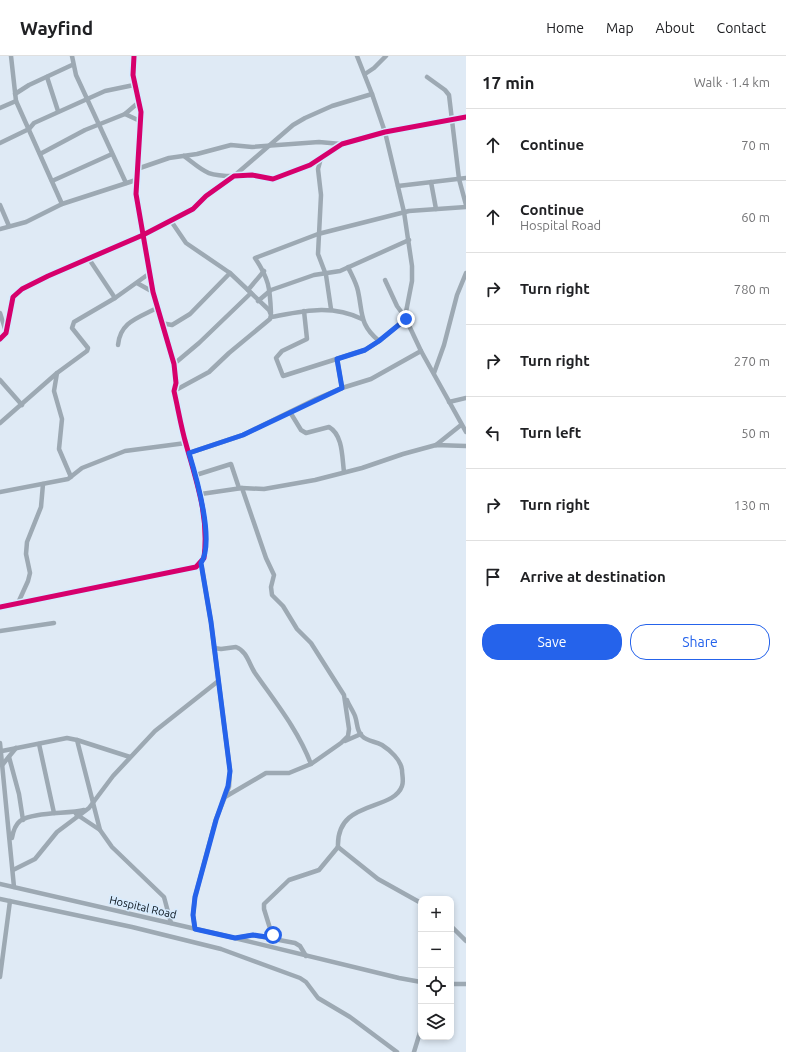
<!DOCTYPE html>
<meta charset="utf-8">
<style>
body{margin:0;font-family:Ubuntu,sans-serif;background:#f2f2f2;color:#202124}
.controls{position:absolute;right:12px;bottom:12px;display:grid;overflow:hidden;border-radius:8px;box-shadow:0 2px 6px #0003}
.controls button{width:36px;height:36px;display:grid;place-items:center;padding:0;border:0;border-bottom:1px solid #e0e0e0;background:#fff;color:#202124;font:20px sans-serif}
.stop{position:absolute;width:12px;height:12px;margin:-9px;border:3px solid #2563eb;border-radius:50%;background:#fff}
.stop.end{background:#2563eb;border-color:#fff;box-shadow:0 1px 4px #0008}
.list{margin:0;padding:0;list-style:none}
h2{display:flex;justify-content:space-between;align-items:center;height:52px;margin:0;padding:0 16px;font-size:17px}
h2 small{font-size:13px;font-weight:400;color:#757577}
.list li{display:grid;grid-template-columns:26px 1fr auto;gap:12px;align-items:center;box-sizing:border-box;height:72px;padding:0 16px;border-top:1px solid #e0e0e0}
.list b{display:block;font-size:15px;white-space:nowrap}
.list p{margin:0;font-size:13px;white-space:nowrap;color:#757577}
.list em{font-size:13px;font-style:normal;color:#757577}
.actions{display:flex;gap:8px;padding:12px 16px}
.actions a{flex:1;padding:9px 0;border:1px solid #2563eb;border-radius:16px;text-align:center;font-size:14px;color:#2563eb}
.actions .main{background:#2563eb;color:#fff}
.icon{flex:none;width:22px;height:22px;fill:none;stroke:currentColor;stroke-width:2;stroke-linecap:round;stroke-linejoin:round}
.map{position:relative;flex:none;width:466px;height:996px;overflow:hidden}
header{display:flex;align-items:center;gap:24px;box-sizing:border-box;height:56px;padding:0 20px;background:#fff;border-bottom:1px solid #e0e0e0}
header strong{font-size:19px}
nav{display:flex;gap:22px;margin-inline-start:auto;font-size:14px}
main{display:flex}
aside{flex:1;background:#fff}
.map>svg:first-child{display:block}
</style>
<header>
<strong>Wayfind</strong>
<nav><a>Home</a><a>Map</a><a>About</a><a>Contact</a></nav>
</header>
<main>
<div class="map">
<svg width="466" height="996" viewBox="0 0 466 996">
<rect width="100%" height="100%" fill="#dfeaf5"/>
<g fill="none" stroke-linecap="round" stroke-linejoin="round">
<g stroke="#9da9b3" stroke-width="4.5">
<polyline points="11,0 16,45 62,148"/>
<polyline points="72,0 76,19 126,127"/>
<polyline points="357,0 372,38 385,76 404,156 412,210 412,225 405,261 421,295 466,376"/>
<polyline points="365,18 374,12 386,0"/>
<polyline points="47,21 58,55"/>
<polyline points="427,21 445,34 449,39 459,123 466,149"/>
<polyline points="15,38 29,29 72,9"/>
<polyline points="0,52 16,45"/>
<polyline points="125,58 140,65"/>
<polyline points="0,87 29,73 34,67 105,35 134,29"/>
<polyline points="40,98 85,74 125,58 139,46"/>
<path d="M184 100C205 116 206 120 234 120L293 69 305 62 332 50 372 38"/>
<polyline points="321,102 318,113 321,139 318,198 326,219 331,253"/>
<polyline points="137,113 169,102 197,98 231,89 252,91 319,86 341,88"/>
<polyline points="52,125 112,98"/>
<polyline points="431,126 436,153"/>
<polyline points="398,130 466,122"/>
<polyline points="0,149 9,170"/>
<polyline points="171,165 186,187 230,217 269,254 271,259 270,263 229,297 209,316 174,335"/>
<polyline points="0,173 26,166 62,148 136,124"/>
<polyline points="89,203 115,242"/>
<path d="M348 211C351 218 356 226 358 235 363 258 359 268 379 285"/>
<polyline points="385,224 397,250 405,261"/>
<polyline points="137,227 153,236"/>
<polyline points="248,234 264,215"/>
<polyline points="258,245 271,234 314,219 340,215 409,184"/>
<polyline points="304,255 307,283 282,295 276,302 283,320 365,294 379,285 406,263"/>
<polyline points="0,257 6,276"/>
<path d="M271 257C270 232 269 223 255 202L318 178 409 155 466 151"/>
<path d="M271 261C304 255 331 248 362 263"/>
<polyline points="161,267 172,269 190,258 230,217"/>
<polyline points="0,283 6,277 13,241 22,233 48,220 143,179 193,153 206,140 234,120 252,119 273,123 310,109 342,88 385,76 466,61"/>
<path d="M118 289C120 266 138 262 157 252"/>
<polyline points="337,303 342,332"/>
<polyline points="174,308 199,287 251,237"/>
<polyline points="57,317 54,335 62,363 59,393 71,421"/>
<polyline points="434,317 444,289 457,239 466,217"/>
<polyline points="0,324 22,349"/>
<polyline points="449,346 466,342"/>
<path d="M290 356 301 374 306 377 329 371C343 379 342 401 344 416"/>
<polyline points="0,367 57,317 87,295 88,292 72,272 74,266 115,242 150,217"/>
<polyline points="436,389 461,369"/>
<polyline points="189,397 243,379 316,343 342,332 371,323 421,295"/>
<polyline points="196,419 231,408 239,432"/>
<polyline points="0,436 68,423 82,412 125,395 186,387"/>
<polyline points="201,438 242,432 264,433 315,424 362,412 403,398 436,389 466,390"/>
<polyline points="18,547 28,525 30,517 26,498 27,486 41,451 43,428"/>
<path d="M0 551 196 511 204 502C209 460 197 428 186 388 181 371 178 352 174 335L176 327 174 308 153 236 136 138 141 56 133 19 134 0"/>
<polyline points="0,575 54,567"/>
<path d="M214 592 221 593 236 591C247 595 249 608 255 617 276 647 298 674 311 708"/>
<polyline points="77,684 130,701"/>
<polyline points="345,685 361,678"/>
<polyline points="0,687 14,831"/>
<polyline points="39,688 54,757"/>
<polyline points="2,695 67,682 77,684 100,774 112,791 164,841 171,867"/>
<polyline points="9,701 19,738 23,764"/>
<polyline points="3,708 16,692"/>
<polyline points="225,741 266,717 289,717 311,708 341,687 348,680 349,673 344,639 311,587 297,573 283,550 272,539 271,531 274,519 266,502 242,432"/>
<polyline points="76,758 100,774"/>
<path d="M12 782C13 776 15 769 20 765 32 756 69 758 84 754"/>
<path d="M338 791C336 743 393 756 402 730 404 725 402 719 402 714 401 704 390 694 382 689 375 685 368 686 362 680 356 674 358 668 355 660 353 655 349 649 347 644"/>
<polyline points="338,791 378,823 421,847"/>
<polyline points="13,814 35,803 57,776 89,752 113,720 155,675 217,626"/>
<polyline points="0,828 222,879 399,922 421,926"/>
<polyline points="0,843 132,871 221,893 300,922 306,926 318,942 350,961 397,996"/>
<polyline points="451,870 466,885"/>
<polyline points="195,873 193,859 195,841 216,763 229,731 230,715 211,566 201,507"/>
<polyline points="236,882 253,879 295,887 300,890 306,900"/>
<polyline points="273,882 264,853 264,848 289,824 319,814 338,791"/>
<polyline points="0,921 10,845"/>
<polyline points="451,928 466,928"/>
<polyline points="414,996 421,973"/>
</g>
<defs>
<g id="cycleway">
<polyline points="0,283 6,277 13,241 22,233 48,220 143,179 193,153 206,140 234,120 252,119 273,123 310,109 342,88 385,76 466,61"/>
<path d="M0 551 196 511 204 502C209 460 197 428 186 388 181 371 178 352 174 335L176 327 174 308 153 236 136 138 141 56 133 19 134 0"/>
</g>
</defs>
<use href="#cycleway" stroke="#d6ebfe" stroke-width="8"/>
<use href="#cycleway" stroke="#d6006c" stroke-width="5"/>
</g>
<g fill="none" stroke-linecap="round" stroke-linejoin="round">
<path stroke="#2563eb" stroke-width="5" d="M273 879V882L253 879 235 882 195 873 193 859 195 841 216 764 228 730 230 715 211 566 201 507C215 486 196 420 189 397L243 379 342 332 337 303 365 294 379 285 406 263"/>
</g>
<g text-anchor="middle" stroke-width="3" stroke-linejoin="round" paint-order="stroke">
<g font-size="11" fill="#081119" stroke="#d6ebfe">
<text transform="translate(143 851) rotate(13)" y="4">Hospital Road</text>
</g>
</g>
</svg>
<div class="controls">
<button>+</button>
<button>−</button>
<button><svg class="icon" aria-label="locate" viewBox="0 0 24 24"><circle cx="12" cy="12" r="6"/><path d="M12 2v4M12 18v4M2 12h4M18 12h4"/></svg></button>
<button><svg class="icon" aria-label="layers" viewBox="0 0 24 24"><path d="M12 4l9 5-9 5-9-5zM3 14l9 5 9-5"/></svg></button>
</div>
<div class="stop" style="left:273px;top:879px"></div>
<div class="stop end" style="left:406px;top:263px"></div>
</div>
<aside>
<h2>17 min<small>Walk · 1.4 km</small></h2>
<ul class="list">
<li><svg class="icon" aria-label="ahead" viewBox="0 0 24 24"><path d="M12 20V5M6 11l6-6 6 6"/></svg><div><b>Continue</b></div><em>70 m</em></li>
<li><svg class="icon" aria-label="ahead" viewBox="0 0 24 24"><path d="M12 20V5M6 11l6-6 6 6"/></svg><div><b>Continue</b><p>Hospital Road</p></div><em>60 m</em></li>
<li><svg class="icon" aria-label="right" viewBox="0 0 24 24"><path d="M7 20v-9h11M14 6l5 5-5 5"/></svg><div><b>Turn right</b></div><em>780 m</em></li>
<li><svg class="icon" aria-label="right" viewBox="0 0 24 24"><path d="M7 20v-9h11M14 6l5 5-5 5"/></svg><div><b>Turn right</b></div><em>270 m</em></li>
<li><svg class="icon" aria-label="left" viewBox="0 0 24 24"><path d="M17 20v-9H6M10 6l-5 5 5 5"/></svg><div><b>Turn left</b></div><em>50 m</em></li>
<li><svg class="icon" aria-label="right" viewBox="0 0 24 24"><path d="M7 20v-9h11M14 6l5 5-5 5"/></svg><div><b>Turn right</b></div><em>130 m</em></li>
<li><svg class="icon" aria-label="arrive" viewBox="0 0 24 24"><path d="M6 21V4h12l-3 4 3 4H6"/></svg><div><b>Arrive at destination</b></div></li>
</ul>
<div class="actions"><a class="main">Save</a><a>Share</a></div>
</aside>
</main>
